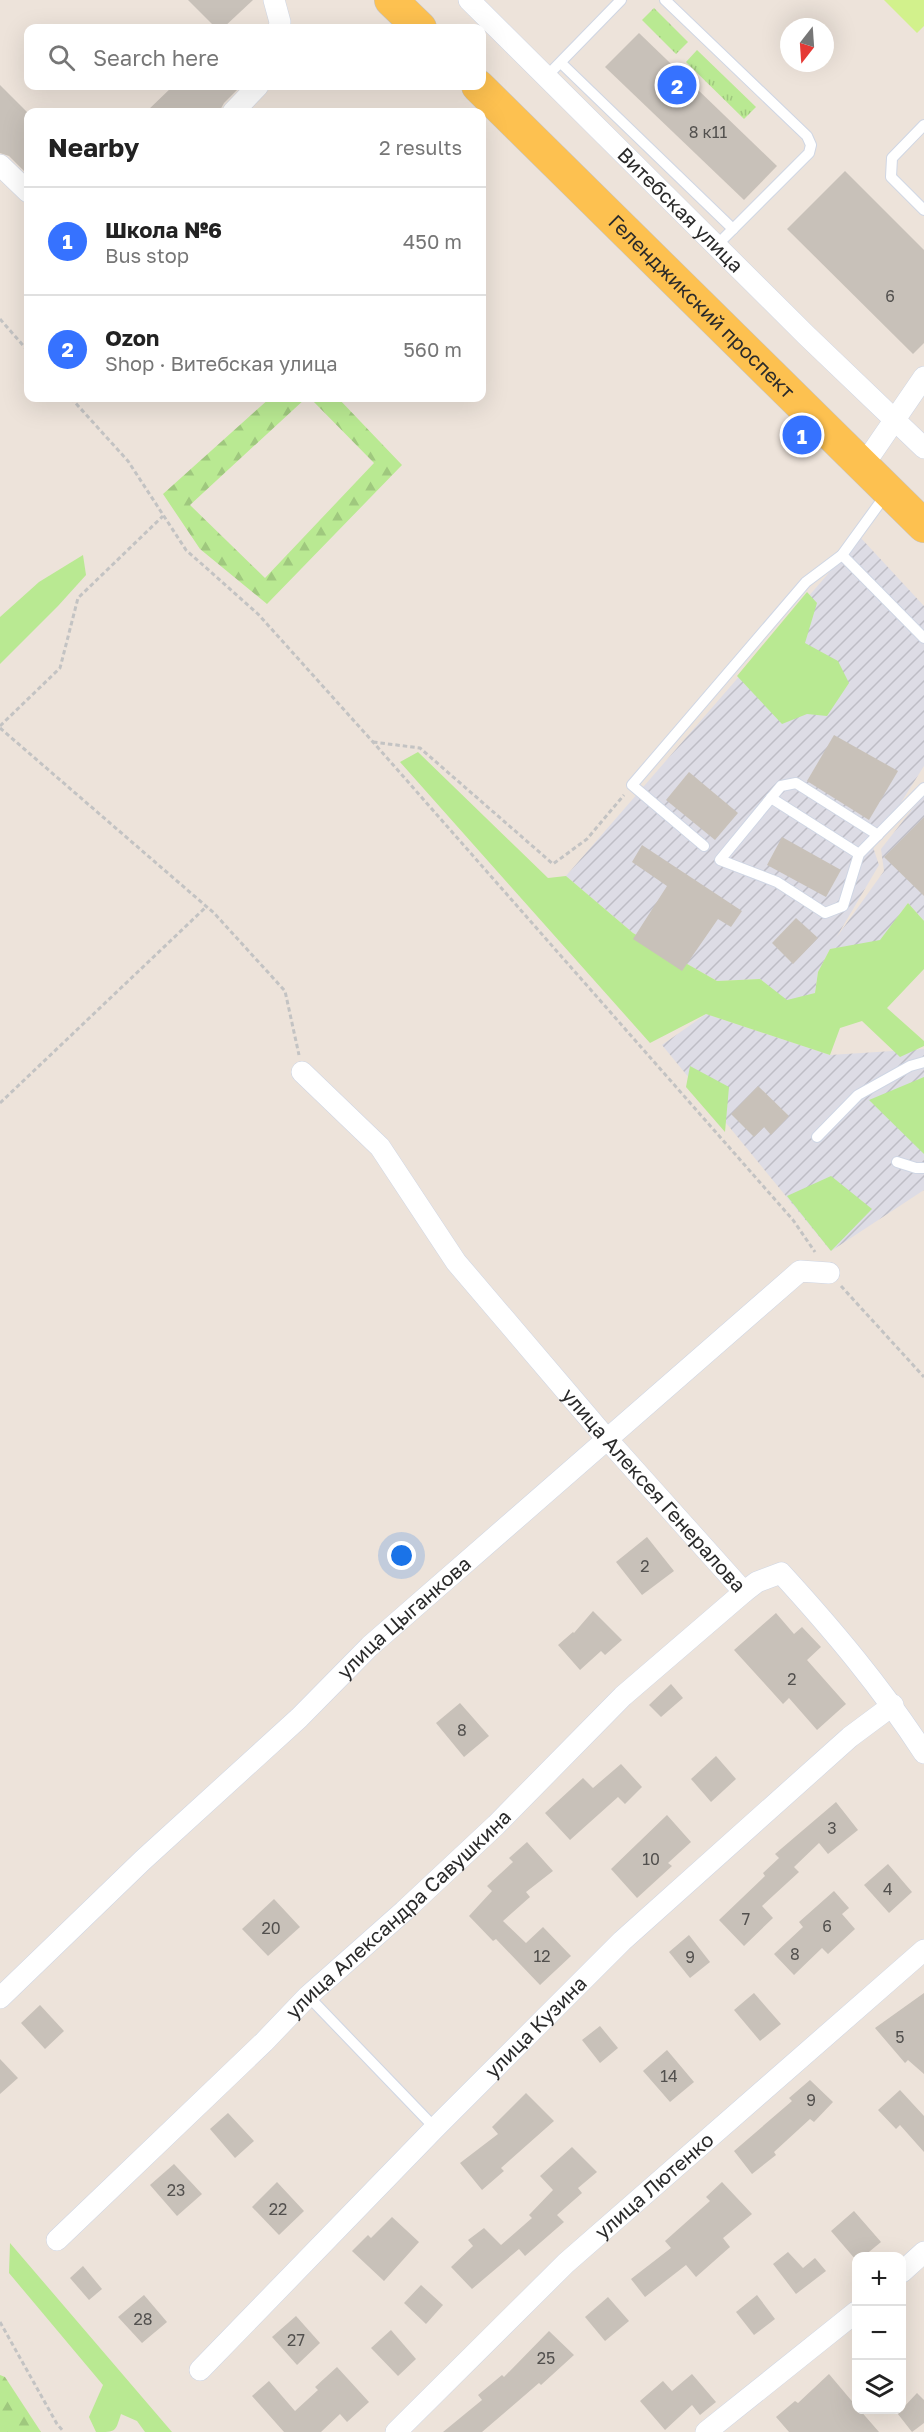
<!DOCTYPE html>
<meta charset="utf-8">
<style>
body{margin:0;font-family:"Golos Text",sans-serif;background:#f6f6f6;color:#222}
.controls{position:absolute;right:18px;bottom:18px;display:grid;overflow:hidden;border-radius:12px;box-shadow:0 6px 24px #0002}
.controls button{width:54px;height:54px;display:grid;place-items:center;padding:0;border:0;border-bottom:2px solid #e0e0e0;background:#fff;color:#222;font:30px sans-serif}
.compass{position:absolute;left:780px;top:18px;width:54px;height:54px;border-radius:50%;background:#fff;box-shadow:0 6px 24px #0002;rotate:197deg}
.you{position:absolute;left:402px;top:1556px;width:21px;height:21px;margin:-15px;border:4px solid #fff;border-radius:50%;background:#1a73e8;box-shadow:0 0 0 9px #1a73e833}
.badge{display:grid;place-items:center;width:39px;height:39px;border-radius:50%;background:#3672ff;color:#fff;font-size:20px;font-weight:700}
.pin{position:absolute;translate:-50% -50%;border:3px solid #fff;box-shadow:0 2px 6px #0006}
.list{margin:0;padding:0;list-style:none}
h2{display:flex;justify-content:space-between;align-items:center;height:78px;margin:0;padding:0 24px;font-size:26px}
h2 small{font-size:20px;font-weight:400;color:#767676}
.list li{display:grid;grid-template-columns:39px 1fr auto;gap:18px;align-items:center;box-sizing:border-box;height:108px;padding:0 24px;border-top:2px solid #e0e0e0}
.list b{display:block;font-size:22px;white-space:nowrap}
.list p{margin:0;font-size:20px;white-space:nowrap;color:#767676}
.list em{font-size:20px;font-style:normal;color:#767676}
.icon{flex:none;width:33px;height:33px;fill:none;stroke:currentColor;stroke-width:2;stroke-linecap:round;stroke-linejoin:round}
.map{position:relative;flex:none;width:924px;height:2432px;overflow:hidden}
.search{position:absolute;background:#fff;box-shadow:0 6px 24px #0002;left:24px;top:24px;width:462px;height:66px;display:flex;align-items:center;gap:15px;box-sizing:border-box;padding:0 21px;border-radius:12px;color:#767676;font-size:22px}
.panel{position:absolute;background:#fff;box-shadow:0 6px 24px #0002;left:24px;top:108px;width:462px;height:294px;border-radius:12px}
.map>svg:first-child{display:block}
</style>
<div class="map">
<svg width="924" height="2432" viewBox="0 0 924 2432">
<defs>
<pattern id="industrial-furrows" width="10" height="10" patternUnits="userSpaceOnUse" patternTransform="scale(1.5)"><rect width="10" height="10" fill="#dddce5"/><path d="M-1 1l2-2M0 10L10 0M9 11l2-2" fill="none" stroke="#bebdc5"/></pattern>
<pattern id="forest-firs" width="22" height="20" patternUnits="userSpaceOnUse" patternTransform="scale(1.5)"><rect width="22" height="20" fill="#b9e992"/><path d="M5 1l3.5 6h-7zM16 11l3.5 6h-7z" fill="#9fc87e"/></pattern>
<pattern id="park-tufts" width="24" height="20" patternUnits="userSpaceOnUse" patternTransform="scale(1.5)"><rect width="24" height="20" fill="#b9e992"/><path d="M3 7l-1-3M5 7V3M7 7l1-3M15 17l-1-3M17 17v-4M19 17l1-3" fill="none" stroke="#9fc87e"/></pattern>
</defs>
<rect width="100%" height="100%" fill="#ede3da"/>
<g fill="url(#industrial-furrows)">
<polygon points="860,537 924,606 924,766 873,847 879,865 836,938 884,871 881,849 924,794 924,921 908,903 880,941 830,949 818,972 815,993 787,1001 760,979 717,981 633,933 566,876"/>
<polygon points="706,1014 830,1055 924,1049 924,1190 831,1251 662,1045"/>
</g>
<g fill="#b9e992">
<polygon points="83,555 86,575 58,606 0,664 0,617 39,582"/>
<polygon points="807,592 817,603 805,643 838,661 849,683 827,716 807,714 782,724 737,676"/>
<polygon points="418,752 548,878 566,876 633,933 717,981 760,979 787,1000 815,993 818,972 830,949 880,940 908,903 924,921 924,969 887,1008 924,1041 924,1046 900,1057 862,1021 840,1028 830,1055 706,1014 650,1043 400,762"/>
<polygon points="690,1066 729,1087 725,1132 686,1087"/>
<polygon points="924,1077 924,1154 869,1100"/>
<polygon points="831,1176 872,1209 831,1251 787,1196"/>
<path d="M10 2243 172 2432H145L137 2421 121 2414C115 2432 117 2432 96 2432L89 2417 103 2385 9 2273Z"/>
</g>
<g fill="url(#forest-firs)">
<polygon points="270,398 306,398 190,505 265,578 374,463 310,398 338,398 402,465 267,604 200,549 163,494"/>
<polygon points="0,2375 5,2377 41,2432 0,2432"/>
</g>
<g fill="url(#park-tufts)">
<polygon points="654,8 688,42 676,54 642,20"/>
<polygon points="697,50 756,107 744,119 686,62"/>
</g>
<polygon fill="#d2f18c" points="884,0 924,0 924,26 917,33"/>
<g fill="#c8c1b9">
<polygon points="188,0 253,0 223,28 216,28"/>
<polygon points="639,33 777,166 744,200 605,67"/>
<polygon points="0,85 28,113 28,175 9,156 0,153"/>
<polygon points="173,86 241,86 224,103 219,112 146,112"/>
<polygon points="845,171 924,250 924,343 913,354 787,229"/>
<polygon points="834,735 898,771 869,820 807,781"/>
<polygon points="689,772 738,813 715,840 666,800"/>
<polygon points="924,817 924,896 884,857"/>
<polygon points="782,837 841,870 826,897 767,865"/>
<polygon points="642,845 742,911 731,927 718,919 682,971 633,939 667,886 632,862"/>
<polygon points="796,918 818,938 793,964 772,943"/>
<polygon points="758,1086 789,1116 771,1135 764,1127 754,1137 731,1114"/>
<polygon points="647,1537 674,1571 642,1595 616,1562"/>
<polygon points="593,1611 622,1640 605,1655 601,1651 580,1670 558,1645 573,1632 574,1633"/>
<polygon points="776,1613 794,1634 802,1627 821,1647 807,1660 846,1704 817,1730 789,1698 783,1704 734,1650"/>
<polygon points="671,1684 683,1698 661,1717 649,1705"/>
<polygon points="460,1703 489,1736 464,1757 436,1723"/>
<polygon points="716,1756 736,1779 711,1802 691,1779"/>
<polygon points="621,1764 642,1787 625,1804 618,1797 570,1840 545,1813 583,1778 593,1788"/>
<polygon points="836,1802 858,1830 828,1854 819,1843 794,1867 799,1872 762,1906 773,1918 744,1946 719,1920 765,1876 763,1873 779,1858 775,1854"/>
<polygon points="667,1815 691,1842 668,1863 672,1866 637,1898 611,1869"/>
<polygon points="527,1842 553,1871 526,1892 530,1897 503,1921 526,1943 543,1927 571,1956 540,1985 496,1939 493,1941 469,1916 492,1891 487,1886 513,1862 509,1858"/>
<polygon points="888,1864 912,1892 889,1913 864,1885"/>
<polygon points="834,1891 849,1908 842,1914 855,1929 828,1954 822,1948 794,1975 774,1954 803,1927 799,1922"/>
<polygon points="274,1899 300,1927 268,1956 242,1929"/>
<polygon points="689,1935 710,1962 690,1978 669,1952"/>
<polygon points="754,1993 781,2024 760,2041 734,2010"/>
<polygon points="924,1993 924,2074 908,2060 905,2063 875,2028"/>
<polygon points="40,2005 64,2031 45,2049 21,2023"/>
<polygon points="600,2026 618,2048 600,2063 582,2040"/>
<polygon points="667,2050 694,2082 670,2102 643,2071"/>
<polygon points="0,2059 18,2078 0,2094"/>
<polygon points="810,2080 833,2102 814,2122 810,2119 774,2152 776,2155 752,2174 734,2151 792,2101 789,2098"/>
<polygon points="900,2090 924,2116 924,2152 900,2125 896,2129 878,2110"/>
<polygon points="526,2093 554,2121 501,2168 504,2171 482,2190 460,2163 498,2134 492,2127"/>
<polygon points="228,2113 254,2141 235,2158 210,2129"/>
<polygon points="572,2147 597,2172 578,2188 582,2193 557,2215 564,2222 525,2256 519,2249 472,2289 451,2267 473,2246 468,2240 484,2228 501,2245 532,2218 529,2215 553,2190 540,2176"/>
<polygon points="174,2164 202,2194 177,2216 150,2185"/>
<polygon points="277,2182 304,2211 279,2235 252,2207"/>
<polygon points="722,2182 752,2214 723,2238 730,2247 696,2277 686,2265 645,2297 631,2279 671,2248 665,2241 710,2201 706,2197"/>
<polygon points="854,2211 881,2242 864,2256 856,2256 856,2260 831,2231"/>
<polygon points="392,2217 419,2242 384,2281 352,2251 368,2235 371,2238"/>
<polygon points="788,2252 803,2268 815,2258 826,2271 796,2294 773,2264"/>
<polygon points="83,2266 102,2289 89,2300 70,2278"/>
<polygon points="421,2285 443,2305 426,2324 404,2303"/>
<polygon points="144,2295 167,2322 142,2343 118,2317"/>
<polygon points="757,2295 775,2319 754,2335 736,2312"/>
<polygon points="608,2297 629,2321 605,2341 585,2317"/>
<polygon points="296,2316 320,2343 297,2365 272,2337"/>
<polygon points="391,2330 416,2359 398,2376 371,2348"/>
<polygon points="549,2331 574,2355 541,2385 539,2383 482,2432 443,2432 482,2400 478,2395 502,2375 504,2377"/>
<polygon points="337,2367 369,2402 347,2422 340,2414 321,2432 284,2432 252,2396 269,2381 295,2411 318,2390 315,2387"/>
<polygon points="692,2374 716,2402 700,2415 692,2405 665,2430 640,2401 663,2381 672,2391"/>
<polygon points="829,2374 856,2406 856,2409 859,2409 879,2432 789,2432 776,2417 795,2401 798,2403"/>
<polygon points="917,2393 924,2400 924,2423 912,2432 894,2409 902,2409"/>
</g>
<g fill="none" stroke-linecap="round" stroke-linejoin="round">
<defs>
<g id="service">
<polyline points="665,0 807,136 811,145 809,153 716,246"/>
<polyline points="561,63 733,229"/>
<polyline points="546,77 621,0"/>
<polyline points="924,125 892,158 891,177 924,210"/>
<polyline points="842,555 924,638"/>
<polyline points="771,798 781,786 796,783 878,835"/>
<polyline points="704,846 632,785 806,582 842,555 887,493"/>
<polyline points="859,854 771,798 720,860 777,882 825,913 843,906 859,854 924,788"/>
<polyline points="817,1137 858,1095 910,1066 924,1062"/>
<polyline points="897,1162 916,1168 924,1168"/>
<polyline points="308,1996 435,2128"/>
</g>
<g id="minor">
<polyline points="274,0 280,22 279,28"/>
<path id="s1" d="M469 0 806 335 924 448"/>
<polyline points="233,112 258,86"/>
<polyline points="0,165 28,192"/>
<polyline points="863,466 924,377"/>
<path id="s2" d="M302 1072 380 1147 456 1262 606 1438 744 1592 757 1582 781 1573C834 1631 881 1687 924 1753"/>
<path id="s3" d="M0 1998 143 1860 299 1718 370 1646 800 1271 829 1273"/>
<path id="s4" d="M57 2240 264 2042 308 1996 404 1911 496 1825 623 1696 744 1592"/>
<polyline points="902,2272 924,2252"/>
<path id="s5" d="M200 2370 435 2128 622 1941 850 1737 893 1705"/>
<path id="s6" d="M396 2432 566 2263 924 1950"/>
<polyline points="706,2432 856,2312"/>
</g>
<g id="primary">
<polyline points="391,0 420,28"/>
<path id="s7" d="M478 86 924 526"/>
</g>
</defs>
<use href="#service" stroke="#cfd6e4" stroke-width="12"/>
<use href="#minor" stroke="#cfd6e4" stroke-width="22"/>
<use href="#primary" stroke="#c3c3c3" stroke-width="34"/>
<g stroke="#c3c3c3" stroke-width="3" stroke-dasharray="4.5 3" stroke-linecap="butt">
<polyline points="0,319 28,351"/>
<polyline points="71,398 128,461 186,550 258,614 373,742 793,1220 815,1252"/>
<polyline points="0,726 60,668 78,598 163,516"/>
<polyline points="0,728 214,913 285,991 299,1055"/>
<polyline points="373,742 420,748 553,864 587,839 624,795"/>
<polyline points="0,1103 206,907"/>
<polyline points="841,1286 924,1377"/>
<polyline points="0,2322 57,2424 64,2432"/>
</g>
<use href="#service" stroke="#fff" stroke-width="10"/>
<use href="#minor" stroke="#fff" stroke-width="21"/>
<use href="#primary" stroke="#fdc150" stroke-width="33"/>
</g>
<g text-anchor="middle" stroke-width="6" stroke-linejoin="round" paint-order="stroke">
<g font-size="16" fill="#52504e">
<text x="708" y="138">8 к11</text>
<text x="890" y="302">6</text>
<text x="645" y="1572">2</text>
<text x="792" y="1685">2</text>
<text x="462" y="1736">8</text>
<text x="832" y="1834">3</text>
<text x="651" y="1865">10</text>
<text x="888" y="1895">4</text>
<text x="746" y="1925">7</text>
<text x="827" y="1932">6</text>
<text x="271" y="1934">20</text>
<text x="795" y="1960">8</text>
<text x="542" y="1962">12</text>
<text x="690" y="1963">9</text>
<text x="900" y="2043">5</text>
<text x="669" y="2082">14</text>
<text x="811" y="2106">9</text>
<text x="176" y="2196">23</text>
<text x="278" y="2215">22</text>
<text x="143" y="2325">28</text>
<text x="296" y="2346">27</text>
<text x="546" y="2364">25</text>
</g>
<g font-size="20" fill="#2a2a2a" stroke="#fff">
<text dy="7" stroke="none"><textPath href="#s1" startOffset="298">Витебская улица</textPath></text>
<text dy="7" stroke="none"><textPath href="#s7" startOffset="314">Геленджикский проспект</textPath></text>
<text dy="7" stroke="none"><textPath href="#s2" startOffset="548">улица Алексея Генералова</textPath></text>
<text dy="7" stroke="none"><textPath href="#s3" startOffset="555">улица Цыганкова</textPath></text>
<text dy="7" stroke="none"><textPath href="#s4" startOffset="472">улица Александра Савушкина</textPath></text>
<text dy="7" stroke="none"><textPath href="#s5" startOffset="480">улица Кузина</textPath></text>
<text dy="7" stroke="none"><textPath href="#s6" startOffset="357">улица Лютенко</textPath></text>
</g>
</g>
</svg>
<div class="controls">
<button>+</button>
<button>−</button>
<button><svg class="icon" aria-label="layers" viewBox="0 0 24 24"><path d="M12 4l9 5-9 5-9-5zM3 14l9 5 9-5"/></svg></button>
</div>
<svg class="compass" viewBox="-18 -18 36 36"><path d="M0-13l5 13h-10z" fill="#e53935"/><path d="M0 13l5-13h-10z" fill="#767676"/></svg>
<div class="you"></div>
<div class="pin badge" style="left:802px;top:435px">1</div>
<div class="pin badge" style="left:677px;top:85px">2</div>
<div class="search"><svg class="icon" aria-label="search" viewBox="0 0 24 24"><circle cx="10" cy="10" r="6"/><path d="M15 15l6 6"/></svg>Search here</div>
<section class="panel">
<h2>Nearby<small>2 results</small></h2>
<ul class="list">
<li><span class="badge">1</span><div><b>Школа №6</b><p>Bus stop</p></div><em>450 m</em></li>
<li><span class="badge">2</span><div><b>Ozon</b><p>Shop · Витебская улица</p></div><em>560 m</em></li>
</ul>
</section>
</div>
